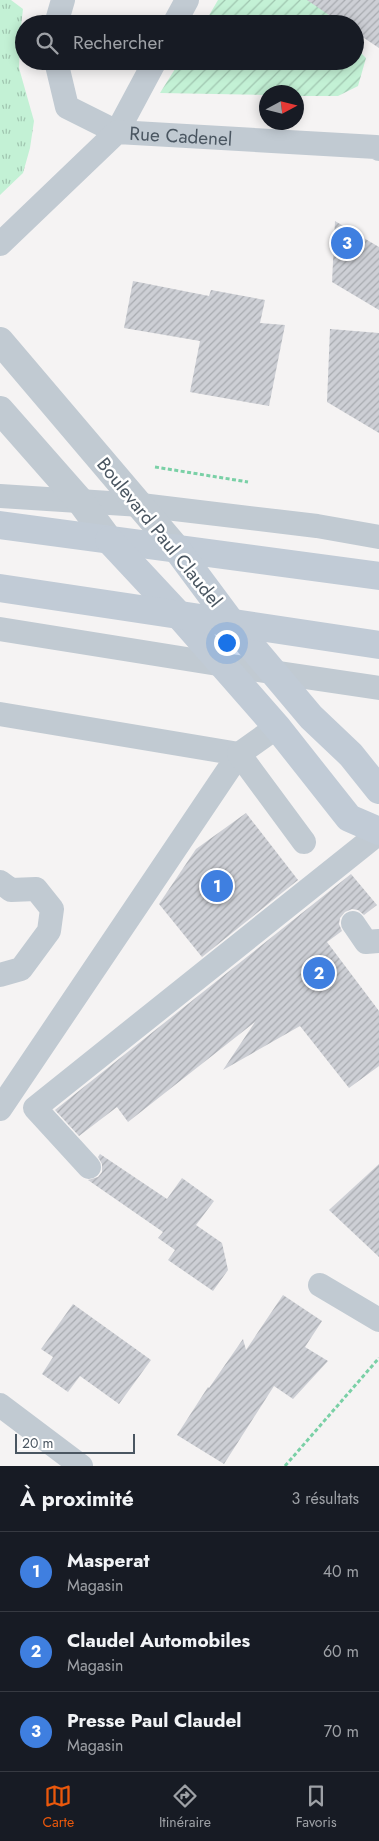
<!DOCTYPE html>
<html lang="fr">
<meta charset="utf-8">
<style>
body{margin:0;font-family:Jost,sans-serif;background:#242831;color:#f1f3f6}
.compass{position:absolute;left:259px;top:85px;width:45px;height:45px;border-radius:50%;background:#171b24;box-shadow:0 2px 12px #0003;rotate:83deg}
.scale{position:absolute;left:15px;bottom:12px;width:120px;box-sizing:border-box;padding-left:5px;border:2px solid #4a5661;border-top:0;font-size:14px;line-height:18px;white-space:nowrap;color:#4a5661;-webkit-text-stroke:4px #fff;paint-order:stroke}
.you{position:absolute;left:226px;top:642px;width:18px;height:18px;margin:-12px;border:4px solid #fff;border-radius:50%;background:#1a73e8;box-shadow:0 0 0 8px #1a73e833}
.badge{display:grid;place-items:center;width:32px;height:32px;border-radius:50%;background:#ea580c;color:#fff;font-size:16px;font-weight:700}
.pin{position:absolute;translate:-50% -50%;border:2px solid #fff;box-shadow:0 1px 5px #0006}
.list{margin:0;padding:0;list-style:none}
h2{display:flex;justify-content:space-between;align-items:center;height:65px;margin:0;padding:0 20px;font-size:21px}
h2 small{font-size:16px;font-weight:400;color:#9ea1a6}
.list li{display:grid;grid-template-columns:32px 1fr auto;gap:15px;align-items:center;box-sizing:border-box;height:80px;padding:0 20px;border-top:1px solid #363941}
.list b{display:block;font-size:19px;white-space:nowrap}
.list p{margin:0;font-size:16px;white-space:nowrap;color:#9ea1a6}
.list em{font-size:16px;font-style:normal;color:#9ea1a6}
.icon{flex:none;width:28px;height:28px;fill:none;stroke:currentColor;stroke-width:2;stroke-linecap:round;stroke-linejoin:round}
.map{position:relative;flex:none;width:379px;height:1466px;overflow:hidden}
.search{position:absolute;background:#171b24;box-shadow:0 2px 12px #0003;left:15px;right:15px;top:15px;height:55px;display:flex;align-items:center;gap:12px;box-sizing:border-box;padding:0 18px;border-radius:28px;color:#9ea1a6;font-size:19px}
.sheet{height:305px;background:#171b24}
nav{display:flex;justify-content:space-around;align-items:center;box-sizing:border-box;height:70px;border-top:1px solid #363941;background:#171b24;font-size:14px;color:#9ea1a6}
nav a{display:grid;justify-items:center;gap:2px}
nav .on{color:#ea580c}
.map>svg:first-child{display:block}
</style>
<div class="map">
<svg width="379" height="1466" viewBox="0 0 379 1466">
<defs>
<pattern id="grass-tufts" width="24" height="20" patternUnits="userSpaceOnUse" patternTransform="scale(1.25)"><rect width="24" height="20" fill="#c3f1d5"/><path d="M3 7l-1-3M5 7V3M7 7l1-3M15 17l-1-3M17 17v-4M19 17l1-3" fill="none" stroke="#a0c6b0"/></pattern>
<pattern id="garden-furrows" width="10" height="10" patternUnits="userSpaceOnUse" patternTransform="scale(1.25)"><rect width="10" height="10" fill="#c3f1d5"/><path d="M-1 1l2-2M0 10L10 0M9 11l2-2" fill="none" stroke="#a0c6b0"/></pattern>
<pattern id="building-hatch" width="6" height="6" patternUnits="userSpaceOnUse" patternTransform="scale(1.25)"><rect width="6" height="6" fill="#cdcfd5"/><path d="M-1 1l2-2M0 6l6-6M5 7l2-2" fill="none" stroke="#a8abb0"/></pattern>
</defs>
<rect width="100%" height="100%" fill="#f5f3f3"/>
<polygon fill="url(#grass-tufts)" points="0,0 11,0 23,9 20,35 19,68 34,121 30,148 23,173 0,195"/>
<g fill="url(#garden-furrows)">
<polygon points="218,0 336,0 326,18 331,24 204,24"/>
<polygon points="355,47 366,58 358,86 338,96 297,96 296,92 266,92 266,95 160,93 180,61 355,61"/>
</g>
<g fill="url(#building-hatch)">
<polygon points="307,0 379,0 379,48 355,32 355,24 342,24"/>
<polygon points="335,221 379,247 379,310 332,282"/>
<polygon points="133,281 209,296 211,290 265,300 260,323 285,325 269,406 190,392 200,341 124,328"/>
<polygon points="330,329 379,333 379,433 327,402"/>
<polygon points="246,813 298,880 202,957 159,904 196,849"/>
<polygon points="351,874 377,905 364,915 358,910 352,909 345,912 340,918 339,924 342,931 327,942 379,1011 379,1066 349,1088 300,1026 223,1070 255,1022 128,1122 117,1107 79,1136 55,1110"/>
<polygon points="100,1154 167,1199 182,1178 214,1201 196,1225 222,1243 228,1270 213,1291 168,1260 175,1250 158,1238 163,1232 88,1180 98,1177 102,1172 102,1164 98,1157"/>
<polygon points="379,1164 379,1257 329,1210"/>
<polygon points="283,1295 322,1321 305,1347 328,1361 293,1399 274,1386 224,1464 177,1435 208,1387 209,1388 243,1339 246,1350"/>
<polygon points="73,1304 151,1360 119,1404 80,1376 68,1392 42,1374 53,1357 41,1349"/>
</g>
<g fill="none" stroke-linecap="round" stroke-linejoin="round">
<g stroke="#7ad0a6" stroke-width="3" stroke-dasharray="4 2.5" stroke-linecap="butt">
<polyline points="155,467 248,482"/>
<polyline points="285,1466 379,1358"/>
</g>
<g stroke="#c1cad2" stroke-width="24">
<polyline points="56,24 63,0"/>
<polyline points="174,24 187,0"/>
<polyline points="56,61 67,107 117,132 155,61"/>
<path id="s1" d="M0 244 117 132 376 147 379 149"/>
<polyline points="0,496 141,505 317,526 379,537"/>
<polyline points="0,629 224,665 379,688"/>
<polyline points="0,714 239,754 0,1109"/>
<polyline points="277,727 239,754 304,842"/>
<polyline points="0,882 11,890 36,889 52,909 49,931 21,969 0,975"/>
<polyline points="353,923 366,942 379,941"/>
<polyline points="89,1167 35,1108 379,833"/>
<polyline points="320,1285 379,1320"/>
<polyline points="0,1405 81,1466"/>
</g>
<g stroke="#c1cad2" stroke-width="28">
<polyline points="0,341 176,548"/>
<polyline points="0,410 81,502 109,540"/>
</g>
<g stroke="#c1cbd6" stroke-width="28">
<polyline points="0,525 379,576"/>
<polyline points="109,540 178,614 277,727 349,818 379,831"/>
<polyline points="176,548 231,622 311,717 351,755 379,790"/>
<polyline points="0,588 379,645"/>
</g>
</g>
<g text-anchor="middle" stroke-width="5" stroke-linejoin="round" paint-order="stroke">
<g font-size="19" fill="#4a5661" stroke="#fff">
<text dy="7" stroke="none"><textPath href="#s1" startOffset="226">Rue Cadenel</textPath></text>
<text transform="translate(160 532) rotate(51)" y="7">Boulevard Paul Claudel</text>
</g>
</g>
</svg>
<svg class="compass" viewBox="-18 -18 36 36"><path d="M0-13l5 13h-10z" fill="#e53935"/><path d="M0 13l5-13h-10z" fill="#9ea1a6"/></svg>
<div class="scale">20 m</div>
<div class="you"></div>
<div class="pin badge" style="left:217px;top:886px;background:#3f7fe0">1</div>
<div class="pin badge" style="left:319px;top:973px;background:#3f7fe0">2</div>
<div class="pin badge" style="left:347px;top:243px;background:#3f7fe0">3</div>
<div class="search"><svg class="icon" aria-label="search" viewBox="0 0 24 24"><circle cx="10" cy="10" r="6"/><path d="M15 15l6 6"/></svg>Rechercher</div>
</div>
<section class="sheet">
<h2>À proximité<small>3 résultats</small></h2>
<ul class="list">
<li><span class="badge" style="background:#3f7fe0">1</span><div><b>Masperat</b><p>Magasin</p></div><em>40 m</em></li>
<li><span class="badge" style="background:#3f7fe0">2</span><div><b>Claudel Automobiles</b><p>Magasin</p></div><em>60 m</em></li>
<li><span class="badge" style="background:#3f7fe0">3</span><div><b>Presse Paul Claudel</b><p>Magasin</p></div><em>70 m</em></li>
</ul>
</section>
<nav>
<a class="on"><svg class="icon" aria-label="map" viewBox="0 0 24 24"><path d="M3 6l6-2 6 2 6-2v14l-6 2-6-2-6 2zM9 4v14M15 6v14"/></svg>Carte</a>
<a><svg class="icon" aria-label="directions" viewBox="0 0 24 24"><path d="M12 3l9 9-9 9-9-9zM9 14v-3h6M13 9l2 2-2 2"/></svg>Itinéraire</a>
<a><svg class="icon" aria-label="saved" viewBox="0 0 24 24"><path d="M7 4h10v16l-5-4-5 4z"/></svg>Favoris</a>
</nav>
